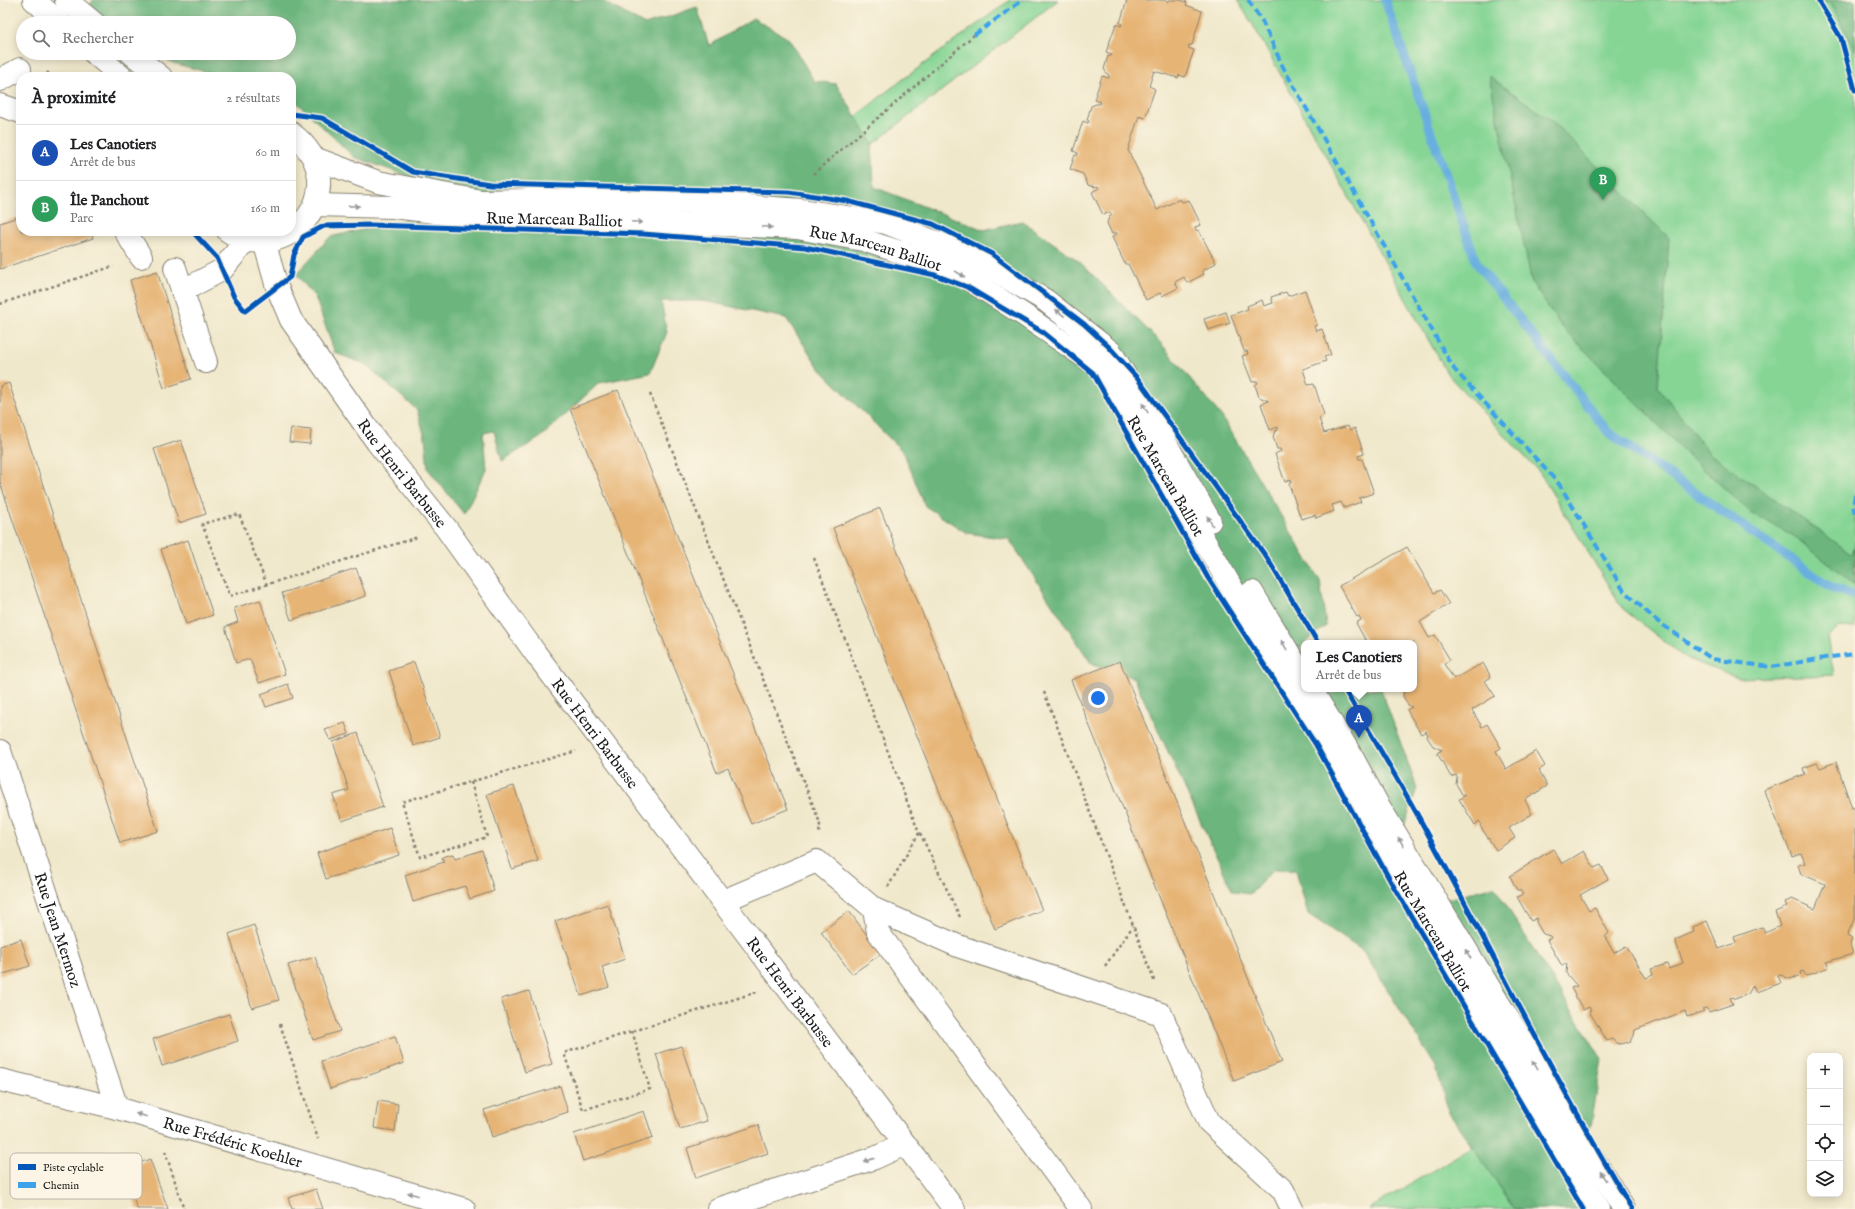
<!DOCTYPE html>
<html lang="fr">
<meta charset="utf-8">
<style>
body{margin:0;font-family:"IM FELL English",serif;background:#f2f2f2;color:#202124}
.controls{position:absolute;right:12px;bottom:12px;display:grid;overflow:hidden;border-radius:8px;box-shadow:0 2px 10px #0003}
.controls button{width:36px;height:36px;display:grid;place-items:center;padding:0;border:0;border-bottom:1px solid #e0e0e0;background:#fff;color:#202124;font:20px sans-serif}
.you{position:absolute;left:1098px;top:698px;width:14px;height:14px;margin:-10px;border:3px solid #fff;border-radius:50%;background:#1a73e8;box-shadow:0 0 0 6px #1a73e833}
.badge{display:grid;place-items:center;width:26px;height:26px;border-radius:50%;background:#0b8043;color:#fff;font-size:13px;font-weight:700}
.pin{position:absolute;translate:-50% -33px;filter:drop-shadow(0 1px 2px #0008)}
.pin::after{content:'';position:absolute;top:21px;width:14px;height:12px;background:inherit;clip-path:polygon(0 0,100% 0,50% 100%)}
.popup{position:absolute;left:1301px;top:640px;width:116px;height:52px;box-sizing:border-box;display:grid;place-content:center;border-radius:8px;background:#fff;filter:drop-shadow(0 1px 3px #0005);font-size:13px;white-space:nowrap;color:#757577}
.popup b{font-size:15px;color:#202124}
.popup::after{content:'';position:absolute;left:50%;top:100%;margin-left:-8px;border:8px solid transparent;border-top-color:#fff}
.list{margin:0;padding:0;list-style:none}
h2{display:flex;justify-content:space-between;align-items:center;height:52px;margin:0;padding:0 16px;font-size:17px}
h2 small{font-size:13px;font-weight:400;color:#757577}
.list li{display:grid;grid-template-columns:26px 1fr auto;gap:12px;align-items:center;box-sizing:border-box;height:56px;padding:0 16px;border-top:1px solid #e0e0e0}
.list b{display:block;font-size:15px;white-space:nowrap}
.list p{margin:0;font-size:13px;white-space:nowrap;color:#757577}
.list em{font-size:13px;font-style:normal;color:#757577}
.icon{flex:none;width:22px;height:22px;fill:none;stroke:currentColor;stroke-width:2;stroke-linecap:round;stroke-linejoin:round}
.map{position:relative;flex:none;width:1855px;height:1209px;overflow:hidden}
.search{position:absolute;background:#fff;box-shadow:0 2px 10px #0003;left:16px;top:16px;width:280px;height:44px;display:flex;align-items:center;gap:10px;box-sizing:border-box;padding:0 14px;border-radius:22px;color:#757577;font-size:15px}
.panel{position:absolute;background:#fff;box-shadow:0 2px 10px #0003;left:16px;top:72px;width:280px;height:164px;border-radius:16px}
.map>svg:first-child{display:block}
</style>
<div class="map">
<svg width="1855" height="1209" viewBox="0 0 1855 1209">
<rect width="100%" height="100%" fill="#fcf5e5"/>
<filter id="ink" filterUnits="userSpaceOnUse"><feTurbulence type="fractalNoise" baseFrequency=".025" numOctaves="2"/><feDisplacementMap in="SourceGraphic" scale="8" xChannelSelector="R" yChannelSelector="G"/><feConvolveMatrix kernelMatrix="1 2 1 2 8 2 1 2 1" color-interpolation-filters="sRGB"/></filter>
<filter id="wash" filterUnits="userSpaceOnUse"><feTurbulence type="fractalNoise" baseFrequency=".012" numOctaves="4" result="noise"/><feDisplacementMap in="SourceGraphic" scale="16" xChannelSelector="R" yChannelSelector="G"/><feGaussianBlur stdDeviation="0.9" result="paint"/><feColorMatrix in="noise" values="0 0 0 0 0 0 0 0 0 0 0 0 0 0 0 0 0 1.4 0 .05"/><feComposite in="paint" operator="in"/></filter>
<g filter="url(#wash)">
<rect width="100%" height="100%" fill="#f0e8cb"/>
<g fill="#86d595" stroke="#517858">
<polygon points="1010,0 1058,0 828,179 792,169 886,92"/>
<polygon points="1237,0 1855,0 1855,628 1839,627 1827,637 1834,675 1738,678 1685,658 1622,608 1540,473 1448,375 1253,25"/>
<polygon points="1480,1142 1521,1209 1369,1209"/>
</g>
<g fill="#6cb67e" stroke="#44694d">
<polygon points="93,0 601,0 645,25 697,7 709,46 753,18 789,39 814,81 836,84 872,143 874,187 984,230 1022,221 1080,262 1159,341 1222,417 1320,581 1326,626 1304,643 1301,648 1298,687 1327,701 1335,689 1381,689 1417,788 1395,853 1427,905 1494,886 1602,1059 1591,1126 1560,1160 1597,1209 1515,1209 1449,1113 1436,1067 1363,951 1308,914 1296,870 1274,869 1250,894 1233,892 1134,678 1091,663 1009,539 967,533 925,506 904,453 820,369 786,318 704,301 661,301 667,332 650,373 599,383 541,437 502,461 494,431 483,433 486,469 464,514 428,469 425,437 417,410 365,364 335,353 315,297 296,274 330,237 402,221 419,202 413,178 354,157 291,97 291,77 225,77 173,63 156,53 289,53 289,23 107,23 87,11"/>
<polygon points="1821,0 1855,0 1855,51 1832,5"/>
<polygon points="1489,76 1553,122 1669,238 1658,387 1710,454 1852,554 1855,545 1855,585 1794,536 1750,512 1683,450 1561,326 1532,283"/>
</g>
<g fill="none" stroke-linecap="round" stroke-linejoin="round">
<polyline stroke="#68afdf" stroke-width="9" points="1385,0 1477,264 1608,432 1831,587 1855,596"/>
</g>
<g id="blocks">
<g fill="#e6b475">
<polygon points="1127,0 1164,0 1168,2 1169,0 1180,0 1187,2 1186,5 1202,11 1192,45 1189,45 1188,48 1194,50 1185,77 1179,75 1178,78 1154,71 1149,86 1155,89 1145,118 1139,116 1128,150 1157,210 1180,199 1182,202 1189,200 1201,225 1195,227 1196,230 1199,231 1216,263 1202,271 1204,274 1187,283 1184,277 1175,282 1178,288 1162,296 1160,293 1146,300 1128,264 1125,264 1112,237 1117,234 1116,232 1112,234 1107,223 1109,217 1112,215 1110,212 1103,215 1092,192 1099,188 1098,186 1095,187 1088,185 1083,174 1070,169 1075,155 1078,155 1078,153 1073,151 1083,121 1088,123 1089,121 1087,120 1091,106 1096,104 1100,104 1101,102 1094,100 1102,76 1109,78 1109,75 1107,74 1104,69 1108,56 1111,56 1112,54 1106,52 1116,24 1121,26 1122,24 1120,23"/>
<polygon points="21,216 21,231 91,231 93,238 0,269 0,223"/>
<polygon points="157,271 191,379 164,388 130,280"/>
<polygon points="1305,290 1317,325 1314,326 1316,331 1322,329 1331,355 1324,357 1326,361 1303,369 1308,385 1314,384 1324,415 1319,418 1324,433 1348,426 1350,430 1355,428 1364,454 1358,456 1359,459 1362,459 1374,493 1359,498 1361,502 1344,508 1341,502 1332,505 1334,511 1316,518 1315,515 1301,519 1289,484 1292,482 1291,480 1285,482 1275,454 1281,451 1280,449 1277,449 1273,437 1275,431 1278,430 1278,427 1270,430 1261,404 1269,401 1259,397 1255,385 1258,383 1257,381 1252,382 1242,356 1248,354 1247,351 1244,351 1231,315 1248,309 1247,306 1262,300 1264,306 1273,303 1271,297 1286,292 1288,296"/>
<polygon points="1226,312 1230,323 1208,330 1204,319"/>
<polygon points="9,383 158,831 120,843 0,482 0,386"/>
<polygon points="618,390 788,809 751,824 728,768 717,773 570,409"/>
<polygon points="291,428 311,430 310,444 289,442"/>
<polygon points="181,440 206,514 179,523 154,449"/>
<polygon points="880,508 1042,910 995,929 833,528"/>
<polygon points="188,540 213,615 186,624 161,549"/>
<polygon points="1407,547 1434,593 1440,590 1449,604 1420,622 1429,638 1435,635 1450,660 1444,664 1454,679 1483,663 1491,677 1485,681 1495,696 1472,710 1482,727 1487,724 1501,748 1496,751 1506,769 1536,751 1545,766 1539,770 1547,786 1525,800 1532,814 1509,828 1515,838 1496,850 1480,826 1481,824 1479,821 1475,825 1459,799 1465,796 1462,794 1456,784 1457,777 1456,775 1451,777 1437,753 1442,750 1433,746 1427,737 1428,735 1426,731 1421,734 1407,710 1412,707 1408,705 1403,696 1404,689 1414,689 1414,643 1367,643 1356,623 1361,620 1359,616 1357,617 1339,586"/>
<polygon points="356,568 366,596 291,620 282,593"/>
<polygon points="260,600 285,674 259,683 250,659 236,663 225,627 238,622 234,608"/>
<polygon points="1120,661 1282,1062 1234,1081 1071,680"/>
<polygon points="414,662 440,737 413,746 389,671"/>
<polygon points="288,684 293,698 266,707 261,694"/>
<polygon points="345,723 349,734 330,740 325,730"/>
<polygon points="358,733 383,807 342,821 333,795 349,790 333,742"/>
<polygon points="1836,762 1852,808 1855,808 1855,917 1847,936 1852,939 1850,944 1853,954 1826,962 1829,967 1806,976 1803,971 1800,972 1801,975 1790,979 1781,975 1778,976 1781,983 1756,992 1753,985 1748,994 1735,999 1734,997 1730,998 1733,1004 1709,1012 1706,1008 1702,1009 1704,1011 1687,1017 1685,1011 1635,1030 1634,1036 1630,1042 1620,1044 1616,1043 1612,1039 1607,1041 1589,1011 1591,1010 1589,1007 1583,1010 1571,988 1577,986 1566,973 1567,963 1562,966 1547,940 1551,938 1550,936 1543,934 1536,922 1537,918 1531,921 1517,897 1523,894 1520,890 1517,890 1510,876 1553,849 1562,864 1584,851 1594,868 1601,865 1608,879 1580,895 1589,911 1595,908 1609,933 1605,937 1614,953 1626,946 1646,978 1653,975 1651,969 1667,964 1669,969 1683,963 1675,940 1694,932 1693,927 1707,921 1719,949 1736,943 1734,937 1762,927 1765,933 1780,926 1775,912 1787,907 1785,902 1792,899 1815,909 1825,884 1801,874 1798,865 1805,863 1801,853 1792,856 1764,790 1805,774 1803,768 1817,763 1820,768"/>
<polygon points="514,786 538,861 512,869 487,794"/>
<polygon points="390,828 399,855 326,879 317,853"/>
<polygon points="482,850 494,891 470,899 465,886 413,902 405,875 444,862 442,857 453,854 455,859"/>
<polygon points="608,904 625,959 602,967 609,987 581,996 555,921"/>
<polygon points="849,911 881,954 852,974 821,932"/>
<polygon points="254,925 279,1000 252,1008 229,934"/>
<polygon points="21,939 30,966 0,975 0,946"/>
<polygon points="315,957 340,1031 313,1040 288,965"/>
<polygon points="529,991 552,1064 525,1072 501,999"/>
<polygon points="229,1014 238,1041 162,1066 153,1039"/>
<polygon points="395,1036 404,1063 330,1089 321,1061"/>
<polygon points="681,1046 707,1121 680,1129 656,1054"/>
<polygon points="560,1086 568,1112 492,1137 484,1110"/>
<polygon points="378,1101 398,1104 395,1131 374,1128"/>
<polygon points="644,1111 653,1138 583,1161 574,1134"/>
<polygon points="758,1125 768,1153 696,1178 687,1148"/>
<polygon points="150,1159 168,1209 137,1209 124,1169"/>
<polygon points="316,1189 323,1209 292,1209 288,1198"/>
</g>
</g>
</g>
<g filter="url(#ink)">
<use href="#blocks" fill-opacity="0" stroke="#868274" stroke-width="1"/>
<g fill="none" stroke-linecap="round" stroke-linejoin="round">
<defs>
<g id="minor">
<polyline points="34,0 60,23"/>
<polyline points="66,0 94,23"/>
<polyline points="94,53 122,77"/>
<polyline points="131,53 161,77"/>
<polyline points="0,80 20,69"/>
<polyline points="0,105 21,112"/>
<polyline points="314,158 378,182 481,201 582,199 692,202 802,210 886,223 964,253 1045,300 1111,352 1152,419 1210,521"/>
<path id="s1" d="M315 205 393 207 477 217 579 219 797 228 863 240 952 269 1024 315 1099 367 1140 430 1229 583 1362 806 1390 858 1565 1151 1598 1209"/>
<polyline points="125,231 141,257"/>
<path d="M228 231C285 272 361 186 291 133"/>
<path id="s2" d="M264 241 277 287 291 320 377 442 446 528 536 654 954 1209"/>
<polyline points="175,268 206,362"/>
<polyline points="182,291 222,270 247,239"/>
<polyline points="1252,592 1304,678"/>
<polyline points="1311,689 1351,755 1377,803 1624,1209"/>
<path id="s3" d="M0 751 117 1108"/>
<polyline points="723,901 817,861 874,909 958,946 1161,1014 1209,1122 1283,1190 1292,1209"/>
<polyline points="874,909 878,932 1081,1209"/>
<path id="s4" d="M0 1080 117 1108 464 1209"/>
<polyline points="718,1209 875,1158 905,1144"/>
</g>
</defs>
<use href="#minor" stroke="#868274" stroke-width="24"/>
<g stroke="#868274" stroke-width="2.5" stroke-dasharray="3 3" stroke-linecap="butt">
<polyline points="47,72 51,77"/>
<polyline points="813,174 974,35"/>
<polyline points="0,304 114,266"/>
<polyline points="650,394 820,823 819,835"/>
<polyline points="814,558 919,833 888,887"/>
<polyline points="267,585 239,514 202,524 230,596 418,537"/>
<polyline points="1044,692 1155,983"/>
<polyline points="471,782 487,837 420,857 402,802 576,751"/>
<polyline points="920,833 960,917"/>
<polyline points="1105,966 1133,926"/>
<polyline points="280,1024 318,1139"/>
<polyline points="632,1031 650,1089 583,1110 564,1053 757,992"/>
<polyline points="165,1151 184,1209"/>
</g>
<use href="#minor" stroke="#fff" stroke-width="22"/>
<g stroke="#3da2ea" stroke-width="4" stroke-dasharray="8 4" stroke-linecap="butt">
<polyline points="1248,0 1262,21 1283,67 1454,369 1559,484 1624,591 1657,621 1712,659 1771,667 1831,657 1855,654"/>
<polyline points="974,35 1023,0"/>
<polyline points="1855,495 1853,506 1855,513"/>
</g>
<defs>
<g id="cycleway">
<polyline points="1818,0 1841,38 1855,90"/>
<polyline points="291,114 322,118 413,172 490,184 789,192 847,201 933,224 992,254 1084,324 1109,347 1138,379 1267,558 1318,643"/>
<polyline points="192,231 217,258 234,297 245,311 290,277 294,255 303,237 324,226 371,225 643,234 805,247 935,275 967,287 1044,333 1093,373 1208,578 1316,745 1391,882 1583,1209"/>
<path d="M1344 689C1371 734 1398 779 1423 825 1493 953 1557 1084 1632 1209"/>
</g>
</defs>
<use href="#cycleway" stroke="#fcf5e5" stroke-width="8"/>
<use href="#cycleway" stroke="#0057b8" stroke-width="5"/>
</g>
<defs><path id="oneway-solid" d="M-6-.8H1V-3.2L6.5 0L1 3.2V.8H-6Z"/></defs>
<g fill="#999">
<use href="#oneway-solid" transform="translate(354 206) rotate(1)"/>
<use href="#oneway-solid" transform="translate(637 222) rotate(3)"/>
<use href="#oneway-solid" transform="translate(767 227) rotate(2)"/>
<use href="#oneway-solid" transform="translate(960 274) rotate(32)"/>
<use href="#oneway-solid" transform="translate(1060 313) rotate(-142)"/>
<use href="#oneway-solid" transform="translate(1145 408) rotate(-122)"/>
<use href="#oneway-solid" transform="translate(1210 521) rotate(-120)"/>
<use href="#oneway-solid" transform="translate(1284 645) rotate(-121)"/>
<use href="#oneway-solid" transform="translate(1401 842) rotate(-121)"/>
<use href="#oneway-solid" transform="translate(1468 954) rotate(-121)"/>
<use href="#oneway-solid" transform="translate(1535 1065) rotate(-121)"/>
<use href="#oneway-solid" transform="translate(141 1115) rotate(-164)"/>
<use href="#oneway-solid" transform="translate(869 1160) rotate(162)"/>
<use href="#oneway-solid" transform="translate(1603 1176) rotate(-121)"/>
<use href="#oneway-solid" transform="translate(413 1194) rotate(-164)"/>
</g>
</g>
<g text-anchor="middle" stroke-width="3" stroke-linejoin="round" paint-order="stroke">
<g font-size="16" fill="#1c1c1c" stroke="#fcf5e5">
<text dy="6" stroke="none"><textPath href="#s1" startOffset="240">Rue Marceau Balliot</textPath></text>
<text dy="6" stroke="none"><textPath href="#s1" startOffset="564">Rue Marceau Balliot</textPath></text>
<text dy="6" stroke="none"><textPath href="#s2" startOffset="273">Rue Henri Barbusse</textPath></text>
<text dy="6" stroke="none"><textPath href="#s1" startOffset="948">Rue Marceau Balliot</textPath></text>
<text dy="6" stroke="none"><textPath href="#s2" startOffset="597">Rue Henri Barbusse</textPath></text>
<text dy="6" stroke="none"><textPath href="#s3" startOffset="188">Rue Jean Mermoz</textPath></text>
<text dy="6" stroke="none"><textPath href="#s1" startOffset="1476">Rue Marceau Balliot</textPath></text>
<text dy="6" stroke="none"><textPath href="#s2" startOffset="921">Rue Henri Barbusse</textPath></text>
<text dy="6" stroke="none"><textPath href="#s4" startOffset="241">Rue Frédéric Koehler</textPath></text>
</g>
</g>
<rect x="10" y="1153" width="132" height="46" rx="6" fill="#fcf5e5" stroke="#b9b4a9" stroke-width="1"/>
<rect x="18" y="1164" width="18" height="6" fill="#0057b8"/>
<rect x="18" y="1182" width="18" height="6" fill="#3da2ea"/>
<g font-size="11" fill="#1c1c1c">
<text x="43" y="1171">Piste cyclable</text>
<text x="43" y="1189">Chemin</text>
</g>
</svg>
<div class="controls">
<button>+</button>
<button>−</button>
<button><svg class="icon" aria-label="locate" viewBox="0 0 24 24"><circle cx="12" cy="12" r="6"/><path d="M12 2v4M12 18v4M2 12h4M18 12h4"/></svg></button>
<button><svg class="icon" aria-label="layers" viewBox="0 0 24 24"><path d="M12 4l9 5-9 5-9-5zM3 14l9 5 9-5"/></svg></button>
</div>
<div class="you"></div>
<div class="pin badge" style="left:1359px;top:738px;background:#1a4fb4">A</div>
<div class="popup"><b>Les Canotiers</b>Arrêt de bus</div>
<div class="pin badge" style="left:1603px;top:200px;background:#2e9e5b">B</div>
<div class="search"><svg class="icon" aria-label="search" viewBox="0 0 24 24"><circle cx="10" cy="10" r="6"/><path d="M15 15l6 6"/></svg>Rechercher</div>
<section class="panel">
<h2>À proximité<small>2 résultats</small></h2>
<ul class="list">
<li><span class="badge" style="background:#1a4fb4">A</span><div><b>Les Canotiers</b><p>Arrêt de bus</p></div><em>60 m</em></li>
<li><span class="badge" style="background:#2e9e5b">B</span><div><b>Île Panchout</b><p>Parc</p></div><em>160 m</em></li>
</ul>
</section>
</div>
